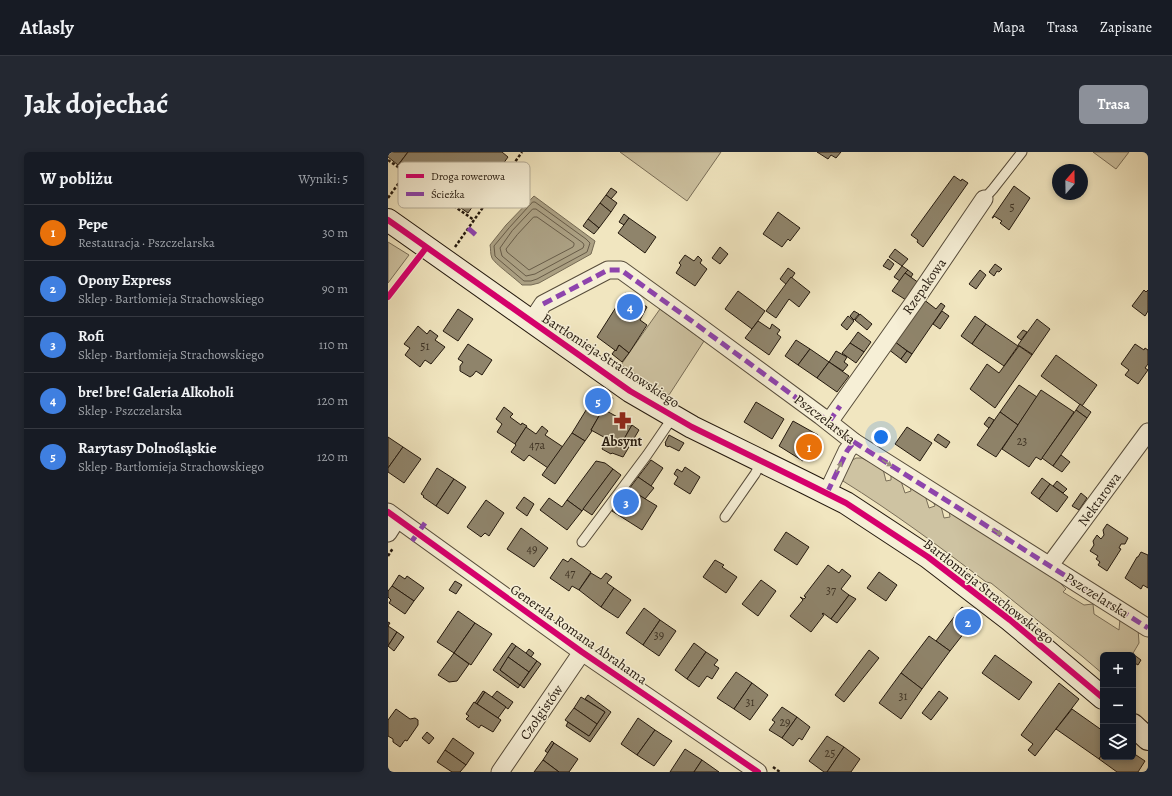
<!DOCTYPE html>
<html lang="pl">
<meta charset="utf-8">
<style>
body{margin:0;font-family:Alegreya,serif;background:#242831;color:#f1f3f6}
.controls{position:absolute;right:12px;bottom:12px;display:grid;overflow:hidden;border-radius:6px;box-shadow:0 2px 6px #0003}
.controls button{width:36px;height:36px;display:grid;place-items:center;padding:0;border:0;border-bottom:1px solid #363941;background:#171b24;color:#f1f3f6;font:20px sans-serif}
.compass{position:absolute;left:664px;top:12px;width:36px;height:36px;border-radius:50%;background:#171b24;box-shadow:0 2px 6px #0003;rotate:20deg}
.you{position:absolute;left:493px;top:285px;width:14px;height:14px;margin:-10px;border:3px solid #fff;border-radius:50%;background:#1a73e8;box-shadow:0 0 0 6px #1a73e833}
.badge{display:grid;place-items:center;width:26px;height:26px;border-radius:50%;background:#8c9099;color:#fff;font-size:13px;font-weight:700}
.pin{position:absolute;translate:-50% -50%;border:2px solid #fff;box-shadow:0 1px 4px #0006}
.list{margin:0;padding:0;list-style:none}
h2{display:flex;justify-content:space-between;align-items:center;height:52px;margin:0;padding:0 16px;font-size:17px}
h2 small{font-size:13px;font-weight:400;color:#9ea1a6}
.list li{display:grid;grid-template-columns:26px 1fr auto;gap:12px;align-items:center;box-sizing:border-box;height:56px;padding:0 16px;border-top:1px solid #363941}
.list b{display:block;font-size:15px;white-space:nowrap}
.list p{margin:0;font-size:13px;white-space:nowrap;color:#9ea1a6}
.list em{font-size:13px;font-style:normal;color:#9ea1a6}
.icon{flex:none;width:22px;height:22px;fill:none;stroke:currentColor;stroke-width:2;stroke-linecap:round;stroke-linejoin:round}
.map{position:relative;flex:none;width:760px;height:620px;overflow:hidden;border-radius:6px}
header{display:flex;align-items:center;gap:24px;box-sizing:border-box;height:56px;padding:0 20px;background:#171b24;border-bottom:1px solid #363941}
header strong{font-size:19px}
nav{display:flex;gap:22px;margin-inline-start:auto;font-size:14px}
.intro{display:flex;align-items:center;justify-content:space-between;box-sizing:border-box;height:96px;padding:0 24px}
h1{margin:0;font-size:28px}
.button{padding:10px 18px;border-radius:6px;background:#8c9099;color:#fff;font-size:14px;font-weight:700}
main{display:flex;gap:24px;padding:0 24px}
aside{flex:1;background:#171b24;border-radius:6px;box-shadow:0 2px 6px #0003}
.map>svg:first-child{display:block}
</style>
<header>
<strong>Atlasly</strong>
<nav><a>Mapa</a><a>Trasa</a><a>Zapisane</a></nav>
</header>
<div class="intro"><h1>Jak dojechać</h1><a class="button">Trasa</a></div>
<main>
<aside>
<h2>W pobliżu<small>Wyniki: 5</small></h2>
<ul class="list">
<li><span class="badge" style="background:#e8710a">1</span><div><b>Pepe</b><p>Restauracja · Pszczelarska</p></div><em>30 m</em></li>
<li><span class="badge" style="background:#3f7fe0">2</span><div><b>Opony Express</b><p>Sklep · Bartłomieja Strachowskiego</p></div><em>90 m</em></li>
<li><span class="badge" style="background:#3f7fe0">3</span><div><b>Rofi</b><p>Sklep · Bartłomieja Strachowskiego</p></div><em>110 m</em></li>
<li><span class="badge" style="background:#3f7fe0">4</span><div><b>bre! bre! Galeria Alkoholi</b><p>Sklep · Pszczelarska</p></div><em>120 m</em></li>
<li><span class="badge" style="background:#3f7fe0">5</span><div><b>Rarytasy Dolnośląskie</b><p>Sklep · Bartłomieja Strachowskiego</p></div><em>120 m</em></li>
</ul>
</aside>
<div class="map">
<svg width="760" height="620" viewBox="0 0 760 620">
<rect width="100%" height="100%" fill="#f1e6c0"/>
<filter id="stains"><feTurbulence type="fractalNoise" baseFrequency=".005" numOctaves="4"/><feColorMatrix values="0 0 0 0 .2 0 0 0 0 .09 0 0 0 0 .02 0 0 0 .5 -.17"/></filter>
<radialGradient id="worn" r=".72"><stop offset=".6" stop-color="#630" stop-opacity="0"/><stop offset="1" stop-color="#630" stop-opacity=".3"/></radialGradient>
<g fill="#cec3a2" stroke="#796e58">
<polygon points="232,0 333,0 299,49"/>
<polygon points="705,0 741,0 728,17"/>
<polygon points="0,90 21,103 0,131"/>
<polygon points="272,157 316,189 281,243 233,213 241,201"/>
<path d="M468 306H474L495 317 498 329 503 328V323L512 326 517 341 523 339 522 334 536 340 541 356 547 354 545 349 552 350 556 366 562 365 561 359 671 428 673 432 678 437 675 440 696 453 705 452 706 462 731 478 732 467 750 476 751 491 744 503H715V522L695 505 603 431 598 430C552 395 505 360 455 329 456 322 461 309 468 306Z"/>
</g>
<path fill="#aba083" stroke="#756a54" d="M146 44 207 89 203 102 151 131 143 133H134C128 127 106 111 104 106 102 102 103 97 102 93L118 73Z"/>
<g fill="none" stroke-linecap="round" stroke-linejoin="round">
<g stroke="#685c48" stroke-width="1">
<polygon points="145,50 147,50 198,87 202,91 199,100 149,127 143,129 136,129 110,107 107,104 106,94 121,76"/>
<polygon points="145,57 148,57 195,91 196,93 195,96 147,122 138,124 114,104 112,96 124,79"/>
<polygon points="146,65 149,65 186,91 186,93 185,95 141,118 119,100 118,97 129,83"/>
</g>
</g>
<g fill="#8f846b" stroke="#24190e">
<polygon points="0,0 20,0 10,13 0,5"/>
<polygon points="20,0 114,0 120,5 80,61 11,12"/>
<polygon points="429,0 453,0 448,6 443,3 440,7"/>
<polygon points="566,24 573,29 574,27 580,31 535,95 529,90 530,88 523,83"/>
<polygon points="626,34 642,46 621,78 612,71 614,69 606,64 605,66 604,66"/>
<polygon points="223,36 229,40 223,47 218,43"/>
<polygon points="218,43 229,51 223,60 212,51"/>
<polygon points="212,51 223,60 211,76 200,67"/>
<polygon points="390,60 412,76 402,89 400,87 394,95 375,82"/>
<polygon points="236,62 241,66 236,73 231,70"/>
<polygon points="241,66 268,85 257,101 230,81"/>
<polygon points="200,67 211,76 206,82 195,74"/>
<polygon points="332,95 340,102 332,112 324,106"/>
<polygon points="507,97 520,107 514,114 501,105"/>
<polygon points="297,103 306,109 310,104 314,108 312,111 319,117 307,134 288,121 293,113 291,111"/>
<polygon points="500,107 506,112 502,118 495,114"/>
<polygon points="607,112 614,117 611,120 609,119 606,124 601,120"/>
<polygon points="514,114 520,118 512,129 506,125"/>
<polygon points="400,116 407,121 399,133 392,127"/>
<polygon points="520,118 525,122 523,125 517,121"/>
<polygon points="592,118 598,123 588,137 581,132"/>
<polygon points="517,121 531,131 518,148 504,139"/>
<polygon points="403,125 422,140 411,155 401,147 388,166 378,159"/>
<polygon points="756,138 758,140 760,138 760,159 757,164 744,154"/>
<polygon points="350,139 377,159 364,177 337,157"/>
<polygon points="237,141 259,155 252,168 259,173 241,201 231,193 228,199 209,185"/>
<polygon points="535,147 548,157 553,151 557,154 524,202 505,189"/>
<polygon points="70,157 85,167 70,189 55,179"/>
<polygon points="466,159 471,162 466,168 462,164"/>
<polygon points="554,159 561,164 552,177 545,172"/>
<polygon points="472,162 484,172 479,178 467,168"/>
<polygon points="460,164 466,169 459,178 453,173"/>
<polygon points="587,164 598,172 584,192 573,184"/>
<polygon points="649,167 662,177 644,203 644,202 630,193"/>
<polygon points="370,169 382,177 384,172 392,178 389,182 393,185 381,203 357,186"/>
<polygon points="598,172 630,194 616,214 584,192"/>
<polygon points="30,174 39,182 42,178 50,184 47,188 57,195 43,212 37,208 32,215 17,203 22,196 16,192"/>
<polygon points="635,178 639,180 633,188 629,185"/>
<polygon points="470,180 483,190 476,200 462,191"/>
<polygon points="408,188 422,197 410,213 397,204"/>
<polygon points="506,189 519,199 513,207 500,197"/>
<polygon points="462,191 476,200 468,211 454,201"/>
<polygon points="80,192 104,208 94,223 88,219 85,223 82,225 72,219 72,214 75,210 70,207"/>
<polygon points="747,192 756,198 757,196 760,198 760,212 757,216 760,218 750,232 737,223 741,218 733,212"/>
<polygon points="231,193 241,201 234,210 224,202 227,198 228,199"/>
<polygon points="631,194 644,203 607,256 582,237 599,212 611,221"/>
<polygon points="422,197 441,210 429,226 410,213"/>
<polygon points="448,199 459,205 456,210 460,213 455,219 441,210"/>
<polygon points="519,199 524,202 518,211 513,207"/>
<polygon points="668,203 709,233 694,254 653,224"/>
<polygon points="441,210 461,224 449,240 429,226"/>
<polygon points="631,233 649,245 630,273 612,260"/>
<polygon points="211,237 225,246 217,258 215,257 203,278 204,279 197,289 184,281"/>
<polygon points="653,238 686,260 653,308 648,305 641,315 614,297"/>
<polygon points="368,250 396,267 384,287 356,270"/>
<polygon points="692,252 703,260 699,266 688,258"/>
<polygon points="116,255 125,262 122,265 133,273 134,271 139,274 127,292 109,280 114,272 108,267"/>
<polygon points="215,257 244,273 232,294 203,278"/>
<polygon points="688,258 699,266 665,314 654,306"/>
<polygon points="612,260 630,273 608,305 589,293"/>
<polygon points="601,265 606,268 601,276 596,272"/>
<polygon points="405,269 430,283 415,309 391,294"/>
<polygon points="244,273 251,278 235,305 224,301 223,302 214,297 219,287 232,294"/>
<polygon points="154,274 160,279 157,283 175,295 160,316 141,303 136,309 123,300 128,293 127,292 138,275 148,282"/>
<polygon points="519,275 544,291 532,309 507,292"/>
<polygon points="184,281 197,289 167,332 154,323"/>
<polygon points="550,282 562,290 558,296 546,288"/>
<polygon points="281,283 296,291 291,299 281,294 280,295 277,293 278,292 277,291"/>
<polygon points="0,285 15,295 0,316"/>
<polygon points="15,295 33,307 16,331 0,320 0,316"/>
<polygon points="673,303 682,310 674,320 665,314"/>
<polygon points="263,308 275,316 263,334 250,325"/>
<polygon points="208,309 217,311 225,317 194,359 179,348"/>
<polygon points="297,315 312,325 302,342 286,332 290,325 286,322 289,317 294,320"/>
<polygon points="49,316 66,327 48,354 35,345 36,344 33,342"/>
<polygon points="225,317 233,323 204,363 195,357"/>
<polygon points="250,325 266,336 257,347 241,337"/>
<polygon points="654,326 662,332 651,347 643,341"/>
<polygon points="66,327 78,335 60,362 48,354"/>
<polygon points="669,329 679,337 675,341 665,334"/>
<polygon points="662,332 680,345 669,360 651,347"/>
<polygon points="241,337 269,354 254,378 224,359"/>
<polygon points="693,341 699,346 691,358 684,354"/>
<polygon points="136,345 146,352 139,364 128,356"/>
<polygon points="161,346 174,355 179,348 194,359 179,378 152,358"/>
<polygon points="98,348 116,361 101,384 97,381 93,385 79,375"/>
<polygon points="719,372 740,386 737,392 733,392 731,396 733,397 719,419 710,413 712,410 708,407 710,404 702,399 706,393 705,389 709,383 713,387 716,383 715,378"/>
<polygon points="133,376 160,396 146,415 119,397"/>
<polygon points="398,380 421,395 409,413 386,398"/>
<polygon points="753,400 760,403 760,436 755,433 753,437 737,426 749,405 750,405"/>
<polygon points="183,406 203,420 191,438 184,434 181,439 162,426 175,407 180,410"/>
<polygon points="327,408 336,413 334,415 349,425 338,441 315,425"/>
<polygon points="440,413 451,421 454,417 463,424 453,437 461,443 443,467 435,461 434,462 436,463 423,480 402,464 415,448 412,445 416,447 418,445 416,444"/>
<polygon points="491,420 509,433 498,449 479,436"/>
<polygon points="203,421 213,427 218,421 224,425 219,431 226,436 213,455 191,438"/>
<polygon points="11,423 17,427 19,424 36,436 26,449 4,434"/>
<polygon points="373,428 388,439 370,464 354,452"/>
<polygon points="67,429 74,433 68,442 61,438"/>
<polygon points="4,434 26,449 17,462 1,451 3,448 0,445 0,439"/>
<polygon points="226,436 243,448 230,466 213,455"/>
<polygon points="461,443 468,447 449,471 443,467"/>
<polygon points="574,455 593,469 585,480 566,465"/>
<polygon points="256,456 272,468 255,493 238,481"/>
<polygon points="70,459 87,471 66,501 49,490"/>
<polygon points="566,465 580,476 562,499 548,489"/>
<polygon points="272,468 288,479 271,504 255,493"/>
<polygon points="0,470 2,471 0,474 9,480 0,494"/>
<polygon points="87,471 104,482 83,513 66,501"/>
<polygon points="9,480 16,485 6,499 0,494"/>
<polygon points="541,484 562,499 534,537 513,521"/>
<polygon points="124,491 128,494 112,518 132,533 130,536 105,518"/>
<polygon points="306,491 318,500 299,527 287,518"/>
<polygon points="128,494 149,509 141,520 120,505"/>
<polygon points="141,497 146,501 143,505 138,501"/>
<polygon points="481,498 491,506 456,550 447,543"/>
<polygon points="318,500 330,508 326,513 331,516 324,527 319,524 311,535 299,527"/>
<polygon points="66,501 81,512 69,529 61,530 50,523"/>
<polygon points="745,502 753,508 750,513 745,510"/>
<polygon points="607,503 644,530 631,548 594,521"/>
<polygon points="120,505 141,520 132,533 112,518"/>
<polygon points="149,509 153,512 136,536 132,533"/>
<polygon points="348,520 364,531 346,557 329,546"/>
<polygon points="513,521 534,537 513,567 491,551"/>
<polygon points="364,531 380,543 362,568 346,557"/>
<polygon points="671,531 691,547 647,604 640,598 645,592 633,583"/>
<polygon points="95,539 97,540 89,552 87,551"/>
<polygon points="109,539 125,550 120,557 104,545"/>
<polygon points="551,539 560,546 543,568 534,561"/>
<polygon points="97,540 118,555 110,566 89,552"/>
<polygon points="200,543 223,560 202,590 178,574 180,570 201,584 217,560 197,547"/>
<polygon points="193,545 217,560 209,572 186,556"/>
<polygon points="86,550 113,568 105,580 93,573 91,576 78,567 81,564 78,562"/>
<polygon points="394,555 409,565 394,586 381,578 387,570 384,568"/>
<polygon points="186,556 209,572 201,584 177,568"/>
<polygon points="8,557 22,567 27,566 30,568 30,573 19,589 17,588 12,595 5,590 5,587 0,584 0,568"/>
<polygon points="684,557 715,579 715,601 711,607 668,577"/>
<polygon points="409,565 422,575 414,588 411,586 405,594 394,586"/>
<polygon points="250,566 267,578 249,603 233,592"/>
<polygon points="267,578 284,589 266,614 249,603"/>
<polygon points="39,580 46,586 41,592 34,586"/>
<polygon points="439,584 456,595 439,620 436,620 421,609"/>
<polygon points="65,586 86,601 78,613 57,598"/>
<polygon points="164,589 166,591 160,601 157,599"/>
<polygon points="166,591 190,607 181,620 171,620 155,608"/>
<polygon points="456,595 472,607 463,620 439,620"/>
<polygon points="297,597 314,608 306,620 282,620"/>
<polygon points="57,598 78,613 72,620 64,620 49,610"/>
<polygon points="715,601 715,605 745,605 745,601 757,609 750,620 729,620 711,607"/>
<polygon points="155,608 171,620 146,620"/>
<polygon points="314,608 331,620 306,620"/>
</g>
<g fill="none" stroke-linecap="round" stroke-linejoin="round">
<defs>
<g id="lane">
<polyline points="596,47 605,37 634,0"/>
<polyline points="337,365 367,322 374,309"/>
<polyline points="194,390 259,303 285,265"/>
</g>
<g id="street">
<polyline points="143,170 155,152 220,118 233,118 301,167 433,264 466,290 760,476"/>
<polyline points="441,270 526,150 596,47"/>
<polyline points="439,341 459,299 466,290"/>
<polyline points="0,360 194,500 370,620"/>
<polyline points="0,381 9,367"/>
<polyline points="662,413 760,280"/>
<polyline points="112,620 194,500"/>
</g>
<g id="secondary">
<polyline points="0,68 242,239 304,275 418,331 458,351 540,405 622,468 715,546"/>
<polyline points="745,573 760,587"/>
</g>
</defs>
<use href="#lane" stroke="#574c3a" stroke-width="11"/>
<use href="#street" stroke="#574c3a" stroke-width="19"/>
<use href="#secondary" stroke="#24190e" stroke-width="24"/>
<g stroke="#24190e" stroke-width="2.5" stroke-dasharray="3 2" stroke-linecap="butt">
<polyline points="0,8 86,68"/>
<polyline points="0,46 18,21"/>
<polyline points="67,95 134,0"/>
<polyline points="0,404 5,396"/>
<polyline points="385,615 392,620"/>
</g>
<use href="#lane" stroke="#f6efd6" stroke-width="9"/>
<use href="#street" stroke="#f6efd6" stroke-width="17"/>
<use href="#secondary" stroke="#f6efd6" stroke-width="22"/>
<g stroke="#8e44ad" stroke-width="5" stroke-dasharray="10 5" stroke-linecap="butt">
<polyline points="80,76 89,84"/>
<polyline points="155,152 220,118 233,118 301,167 433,264 466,290 760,476"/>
<polyline points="441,270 452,254"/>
<polyline points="439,341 459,299 466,290"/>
<polyline points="24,389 37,371"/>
</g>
<defs>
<g id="cycleway">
<polyline points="0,68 242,239 304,275 418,331 458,351 540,405 622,468 715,546"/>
<polyline points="0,145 38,96"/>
<polyline points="0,360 194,500 370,620"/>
</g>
</defs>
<use href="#cycleway" stroke="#f6efd6" stroke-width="8"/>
<use href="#cycleway" stroke="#d6006c" stroke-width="6"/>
</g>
<defs><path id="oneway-solid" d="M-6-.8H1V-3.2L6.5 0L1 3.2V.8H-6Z"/></defs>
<g fill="#988f7c">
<use href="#oneway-solid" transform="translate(499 311) rotate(32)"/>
<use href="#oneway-solid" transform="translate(451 315) rotate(-63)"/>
<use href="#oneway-solid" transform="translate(609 380) rotate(32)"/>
</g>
<defs>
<symbol id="pharmacy-bare" viewBox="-9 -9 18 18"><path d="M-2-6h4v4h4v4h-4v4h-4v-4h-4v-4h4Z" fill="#8f2418" stroke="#f6efd6" stroke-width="2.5" paint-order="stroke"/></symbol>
</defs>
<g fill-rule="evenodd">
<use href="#pharmacy-bare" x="222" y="256" width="25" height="25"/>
</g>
<g text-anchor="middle" stroke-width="3" stroke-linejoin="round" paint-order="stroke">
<g font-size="12" fill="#3f3425">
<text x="624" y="59">5</text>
<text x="37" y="198">51</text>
<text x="634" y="293">23</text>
<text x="149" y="297">47a</text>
<text x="144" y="401">49</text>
<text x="182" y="425">47</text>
<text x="443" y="442">37</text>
<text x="271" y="487">39</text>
<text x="515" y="548">31</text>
<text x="362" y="554">31</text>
<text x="397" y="574">29</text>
<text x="442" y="605">25</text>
</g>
<g font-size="14" fill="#24190e" stroke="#f6efd6">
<text transform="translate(536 134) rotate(-55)" y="5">Rzepakowa</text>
<text transform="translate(223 208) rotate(33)" y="5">Bartłomieja Strachowskiego</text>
<text transform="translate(437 267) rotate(37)" y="5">Pszczelarska</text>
<text transform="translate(711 347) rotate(-54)" y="5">Nektarowa</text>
<text transform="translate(601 439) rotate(38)" y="5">Bartłomieja Strachowskiego</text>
<text transform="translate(709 443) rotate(32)" y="5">Pszczelarska</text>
<text transform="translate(191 482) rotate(35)" y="5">Generała Romana Abrahama</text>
<text transform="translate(153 560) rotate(-55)" y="5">Czołgistów</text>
</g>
<g font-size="14" font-weight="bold" fill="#24190e" stroke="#f6efd6">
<text x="234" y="294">Absynt</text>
</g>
</g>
<rect x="10" y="10" width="132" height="46" rx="6" fill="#f6efd6" stroke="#b7af9a" stroke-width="1"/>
<rect x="18" y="22" width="18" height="4" fill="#d6006c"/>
<rect x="18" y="40" width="18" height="4" fill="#8e44ad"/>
<g font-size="11" fill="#24190e">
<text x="43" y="28">Droga rowerowa</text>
<text x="43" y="46">Ścieżka</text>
</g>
<rect width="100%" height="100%" filter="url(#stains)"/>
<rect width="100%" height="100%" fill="url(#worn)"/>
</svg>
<div class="controls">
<button>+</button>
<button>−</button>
<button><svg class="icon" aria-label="layers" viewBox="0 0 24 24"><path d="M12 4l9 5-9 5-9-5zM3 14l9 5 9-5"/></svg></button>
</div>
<svg class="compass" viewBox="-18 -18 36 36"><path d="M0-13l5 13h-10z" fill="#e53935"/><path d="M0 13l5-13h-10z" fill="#9ea1a6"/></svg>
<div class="you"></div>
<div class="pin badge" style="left:421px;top:295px;background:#e8710a">1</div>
<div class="pin badge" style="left:580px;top:470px;background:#3f7fe0">2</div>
<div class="pin badge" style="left:238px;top:350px;background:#3f7fe0">3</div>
<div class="pin badge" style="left:242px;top:155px;background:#3f7fe0">4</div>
<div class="pin badge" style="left:210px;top:249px;background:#3f7fe0">5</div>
</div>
</main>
